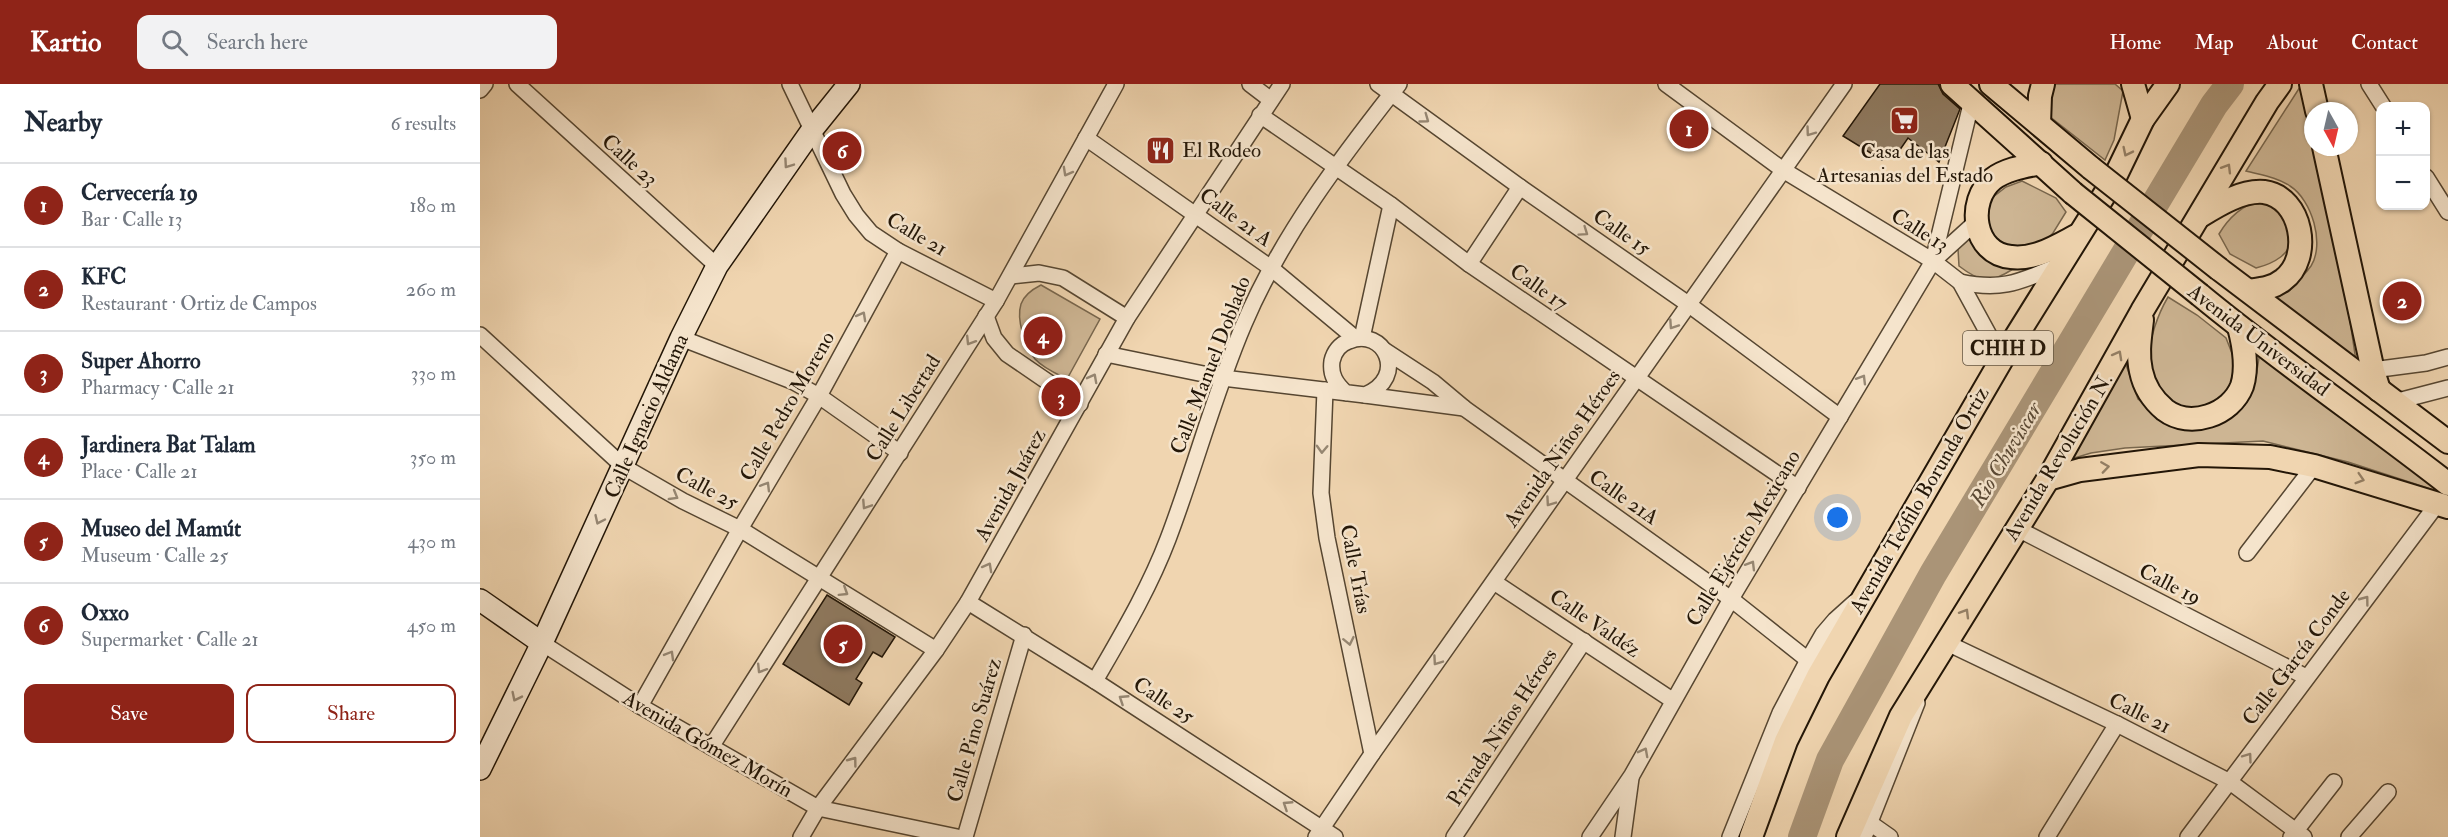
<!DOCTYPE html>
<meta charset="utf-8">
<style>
body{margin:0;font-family:"IM FELL Double Pica",serif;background:#f2f2f3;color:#1f2937}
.controls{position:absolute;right:18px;top:18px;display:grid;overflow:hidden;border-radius:12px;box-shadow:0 2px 4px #0004}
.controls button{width:54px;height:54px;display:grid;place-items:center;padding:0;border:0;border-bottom:2px solid #e0e1e3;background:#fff;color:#1f2937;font:30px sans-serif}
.compass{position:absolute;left:1824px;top:18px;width:54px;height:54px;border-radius:50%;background:#fff;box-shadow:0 2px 4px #0004;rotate:172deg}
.you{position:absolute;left:1358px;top:434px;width:21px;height:21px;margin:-15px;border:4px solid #fff;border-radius:50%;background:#1a73e8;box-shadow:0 0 0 9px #1a73e833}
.badge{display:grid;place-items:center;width:39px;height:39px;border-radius:50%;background:#8f2418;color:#fff;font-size:20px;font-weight:700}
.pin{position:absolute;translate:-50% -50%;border:3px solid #fff;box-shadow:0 2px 6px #0006}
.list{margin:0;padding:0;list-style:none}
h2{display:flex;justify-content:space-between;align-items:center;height:78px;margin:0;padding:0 24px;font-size:26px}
h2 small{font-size:20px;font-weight:400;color:#747a83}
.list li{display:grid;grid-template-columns:39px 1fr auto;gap:18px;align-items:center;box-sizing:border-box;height:84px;padding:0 24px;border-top:2px solid #e0e1e3}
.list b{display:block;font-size:22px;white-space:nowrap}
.list p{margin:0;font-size:20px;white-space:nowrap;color:#747a83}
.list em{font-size:20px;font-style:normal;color:#747a83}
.actions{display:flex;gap:12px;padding:18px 24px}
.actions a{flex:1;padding:14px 0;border:2px solid #8f2418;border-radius:12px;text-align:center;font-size:21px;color:#8f2418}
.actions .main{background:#8f2418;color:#fff}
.icon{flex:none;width:33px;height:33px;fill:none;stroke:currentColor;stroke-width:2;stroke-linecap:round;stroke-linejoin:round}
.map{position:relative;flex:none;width:1968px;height:753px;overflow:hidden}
header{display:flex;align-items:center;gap:36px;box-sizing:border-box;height:84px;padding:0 30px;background:#8f2418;color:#fff}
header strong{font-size:28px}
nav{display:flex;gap:33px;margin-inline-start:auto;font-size:21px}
.search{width:420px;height:54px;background:#f2f2f3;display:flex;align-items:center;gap:15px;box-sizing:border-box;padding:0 21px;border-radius:12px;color:#747a83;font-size:22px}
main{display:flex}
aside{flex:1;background:#fff}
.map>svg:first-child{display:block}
</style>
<header>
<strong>Kartio</strong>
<div class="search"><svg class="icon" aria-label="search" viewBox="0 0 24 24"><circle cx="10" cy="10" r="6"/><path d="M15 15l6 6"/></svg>Search here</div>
<nav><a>Home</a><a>Map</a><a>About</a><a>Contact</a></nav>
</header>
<main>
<aside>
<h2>Nearby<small>6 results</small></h2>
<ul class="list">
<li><span class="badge">1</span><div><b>Cervecería 19</b><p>Bar · Calle 13</p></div><em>180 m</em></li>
<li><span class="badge">2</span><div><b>KFC</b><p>Restaurant · Ortiz de Campos</p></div><em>260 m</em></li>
<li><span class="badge">3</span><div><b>Super Ahorro</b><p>Pharmacy · Calle 21</p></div><em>330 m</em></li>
<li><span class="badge">4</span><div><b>Jardinera Bat Talam</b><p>Place · Calle 21</p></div><em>350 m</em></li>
<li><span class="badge">5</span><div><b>Museo del Mamút</b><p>Museum · Calle 25</p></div><em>430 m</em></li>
<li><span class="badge">6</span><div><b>Oxxo</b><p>Supermarket · Calle 21</p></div><em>450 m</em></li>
</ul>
<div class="actions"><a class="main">Save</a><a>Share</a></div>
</aside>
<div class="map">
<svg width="1968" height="753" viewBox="0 0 1968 753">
<rect width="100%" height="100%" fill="#f0d5b0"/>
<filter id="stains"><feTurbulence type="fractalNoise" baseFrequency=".00333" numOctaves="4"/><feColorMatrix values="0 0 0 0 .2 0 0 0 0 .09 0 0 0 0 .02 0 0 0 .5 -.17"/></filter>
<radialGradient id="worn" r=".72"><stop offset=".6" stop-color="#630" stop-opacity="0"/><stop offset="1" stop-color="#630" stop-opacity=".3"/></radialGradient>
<g fill="#cdb593" stroke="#78664d" stroke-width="1.5">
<polygon points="1573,0 1635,0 1643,7 1634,56 1625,76 1569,32"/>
<path d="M1820 3 1870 237 1876 277 1795 213C1809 204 1821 196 1831 182 1845 160 1832 116 1810 102 1797 93 1781 91 1766 87Z"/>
<polygon points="1542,97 1576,114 1586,128 1573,149 1562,161 1541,167 1519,163 1507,150 1508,117 1526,103"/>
<path d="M1780 116 1803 127C1806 134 1810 142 1811 150 1814 170 1792 180 1776 184L1750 170 1739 150C1749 133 1761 122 1780 116Z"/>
<path d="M1488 154 1510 178 1533 185C1510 200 1501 199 1479 182L1478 165Z"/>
<path d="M561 201 620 235 587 295C577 290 563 284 555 275 545 262 536 236 541 220 544 211 553 205 561 201Z"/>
<path d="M1688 213 1717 231 1746 254 1757 282 1751 307 1728 326C1721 325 1712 326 1704 324 1652 311 1668 247 1688 213Z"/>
<polygon points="1780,268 1963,409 1868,378 1783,357 1645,364 1611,369 1591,375 1644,275 1658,315 1677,330 1736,338 1765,321 1776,292"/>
</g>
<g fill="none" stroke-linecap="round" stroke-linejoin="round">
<polyline stroke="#aa9477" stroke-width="28" points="1322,753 1350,676 1453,490 1734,21 1750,0"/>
</g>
<g fill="#8e795f" stroke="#231607" stroke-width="1.5">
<polygon points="1400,0 1458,0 1463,10 1480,25 1459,78 1428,54 1417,70 1410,66 1402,76 1363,52"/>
<polygon points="347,511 415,553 402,573 393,568 376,595 382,599 369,621 303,580"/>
</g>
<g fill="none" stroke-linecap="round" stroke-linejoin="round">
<defs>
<g id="minor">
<polyline points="37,0 237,182"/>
<polyline points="310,0 363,110 376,131 391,149 418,167 516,217"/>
<polyline points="770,0 791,16"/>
<polyline points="898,0 1040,103 1208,220 1360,333"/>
<polyline points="1186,0 1303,86 1453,177 1480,198 1522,275"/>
<polyline points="1889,0 1903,22"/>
<polyline points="0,6 5,0"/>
<polyline points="780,31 911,121 989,180 1318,404"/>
<polyline points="606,54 791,184 875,254"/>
<polyline points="1946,93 1968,128"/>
<polyline points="1453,177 1492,16"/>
<polyline points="989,180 1040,103"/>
<polyline points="531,192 559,189 583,194 647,234"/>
<path d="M1480 198C1522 207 1539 198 1578 182"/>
<polyline points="506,232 514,254 527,270 600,320"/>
<polyline points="0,251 144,383 203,417 260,445 456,566"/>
<polyline points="201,254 312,297 339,312 420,369"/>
<polyline points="882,254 911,121"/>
<polyline points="904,266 953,298 984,324 1251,515 1328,576"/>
<path d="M626 270 743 294 885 311C929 293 904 242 869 257 860 260 854 268 852 277 850 291 856 300 866 309"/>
<polyline points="1885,287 1946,279 1968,273"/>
<polyline points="845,306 841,409 847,454 892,670"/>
<polyline points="885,311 984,324"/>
<polyline points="1914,318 1968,304"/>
<polyline points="1536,444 1826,593"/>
<polyline points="1767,469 1834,382"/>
<polyline points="1014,498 1192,616"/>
<polyline points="488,518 615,597 855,753"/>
<polyline points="62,559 160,622 338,724 477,753"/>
<polyline points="1467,559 1637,640 1750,698 1824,753"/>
<path d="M615 597C642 550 669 505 688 455 715 384 734 310 764 240 802 151 860 75 919 0"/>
<polyline points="160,622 260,445 339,312 418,167"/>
<polyline points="231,663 516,217 636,0"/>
<polyline points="1390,739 1410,753"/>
<polyline points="321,753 338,724 456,566 488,518 647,234 802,0"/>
<polyline points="485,753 544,551"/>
<polyline points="836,753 892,670 1364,0"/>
<polyline points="974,753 1104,557"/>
<polyline points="1110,753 1152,691 1251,515 1453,177 1496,138"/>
<polyline points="1143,753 1151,694"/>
<polyline points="1250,753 1300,629 1328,576 1343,550 1355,536 1375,518"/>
<polyline points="1384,753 1437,619"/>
<polyline points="1567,753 1637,640"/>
<polyline points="1708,753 1958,419"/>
<polyline points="1811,753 1854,698"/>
<polyline points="1869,753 1908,708"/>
</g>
<g id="secondary">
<polyline points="0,516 62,559"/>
<polyline points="0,685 62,559 201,254 237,182 332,46 369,0"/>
</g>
<g id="primary">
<polyline points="1472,0 1593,109"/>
<polyline points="1511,0 1611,84"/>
<polyline points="1653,0 1663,35"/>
<polyline points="1831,0 1837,27"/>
<polyline points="1559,40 1560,12 1563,0"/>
<polyline points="1844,63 1893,287 1899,306"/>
<path d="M1561 79C1546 82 1526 85 1513 95 1486 117 1493 170 1531 173 1555 176 1577 162 1596 152"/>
<path d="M1720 132C1738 121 1762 106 1784 108 1822 113 1833 174 1803 196 1793 204 1782 205 1769 207"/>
<polyline points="1739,185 1968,358"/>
<path d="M1720 211C1800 277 1886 336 1968 400"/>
<path d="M1662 236C1660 253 1657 270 1661 287 1664 302 1673 316 1685 326 1710 345 1751 331 1762 302 1768 283 1764 262 1759 243"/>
<polyline points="1568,395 1600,386 1719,371 1790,373 1834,382 1968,423"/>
<polyline points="1271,753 1306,657 1338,592 1522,275 1633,97 1663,35 1688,0"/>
<polyline points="1368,753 1421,632 1568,395 1662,227 1787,18 1800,0"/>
</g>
</defs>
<use href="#minor" stroke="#564631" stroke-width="18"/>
<use href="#secondary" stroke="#231607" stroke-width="24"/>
<use href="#primary" stroke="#231607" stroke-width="26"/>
<use href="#minor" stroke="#f5e4cc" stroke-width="15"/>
<use href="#secondary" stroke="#f5e4cc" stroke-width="21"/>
<use href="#primary" stroke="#f0d5b0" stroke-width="22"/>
<defs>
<g id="primary-bridge">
<polyline points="1611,84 1739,185"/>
<polyline points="1593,109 1720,211"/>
</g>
</defs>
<use href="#primary-bridge" stroke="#231607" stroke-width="26" stroke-linecap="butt"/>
<use href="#primary-bridge" stroke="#f0d5b0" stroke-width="22"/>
</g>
<defs><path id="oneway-chevron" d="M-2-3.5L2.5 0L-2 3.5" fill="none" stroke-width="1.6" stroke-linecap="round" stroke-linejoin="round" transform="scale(1.5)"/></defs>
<g stroke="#968773">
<use href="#oneway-chevron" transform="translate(945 35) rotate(36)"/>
<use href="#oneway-chevron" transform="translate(1330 48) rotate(126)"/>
<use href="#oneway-chevron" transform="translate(308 80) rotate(125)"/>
<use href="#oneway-chevron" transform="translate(587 88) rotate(119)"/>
<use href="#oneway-chevron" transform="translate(1104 148) rotate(35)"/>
<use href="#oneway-chevron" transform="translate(382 232) rotate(-61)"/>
<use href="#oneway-chevron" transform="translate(1193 241) rotate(124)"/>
<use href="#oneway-chevron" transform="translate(490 257) rotate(122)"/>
<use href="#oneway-chevron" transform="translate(613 294) rotate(-62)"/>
<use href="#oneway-chevron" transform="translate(1382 295) rotate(-59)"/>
<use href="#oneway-chevron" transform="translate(842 365) rotate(92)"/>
<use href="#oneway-chevron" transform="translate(286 402) rotate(-59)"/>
<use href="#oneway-chevron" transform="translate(194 412) rotate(30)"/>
<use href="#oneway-chevron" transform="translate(1070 418) rotate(125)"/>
<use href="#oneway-chevron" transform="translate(386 421) rotate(123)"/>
<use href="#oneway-chevron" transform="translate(119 436) rotate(115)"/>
<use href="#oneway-chevron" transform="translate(1271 481) rotate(-59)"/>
<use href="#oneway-chevron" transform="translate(508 483) rotate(-61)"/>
<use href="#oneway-chevron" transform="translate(364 508) rotate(32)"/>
<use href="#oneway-chevron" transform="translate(1885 516) rotate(-53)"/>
<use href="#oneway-chevron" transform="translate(869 557) rotate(78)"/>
<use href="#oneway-chevron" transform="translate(190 571) rotate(-60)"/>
<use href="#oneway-chevron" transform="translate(957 577) rotate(125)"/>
<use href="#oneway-chevron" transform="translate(281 585) rotate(122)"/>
<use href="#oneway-chevron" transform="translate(36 613) rotate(116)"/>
<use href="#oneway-chevron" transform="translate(643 615) rotate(-147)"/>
<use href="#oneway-chevron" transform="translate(1164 668) rotate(-62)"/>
<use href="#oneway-chevron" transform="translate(1768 673) rotate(-54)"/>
<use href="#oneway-chevron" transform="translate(373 677) rotate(-53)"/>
<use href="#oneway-chevron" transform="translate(807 721) rotate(-147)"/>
</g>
<g stroke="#947f64">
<use href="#oneway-chevron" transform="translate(1647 68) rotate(116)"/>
<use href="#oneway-chevron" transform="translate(1747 84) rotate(-59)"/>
<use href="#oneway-chevron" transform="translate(1638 271) rotate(-61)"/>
<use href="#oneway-chevron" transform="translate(1625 383) rotate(-8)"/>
<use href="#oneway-chevron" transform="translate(1880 395) rotate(17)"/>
<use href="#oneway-chevron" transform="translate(1485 529) rotate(-59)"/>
</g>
<defs>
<symbol id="supermarket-square" viewBox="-11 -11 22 22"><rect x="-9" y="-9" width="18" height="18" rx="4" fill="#8f2418" stroke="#f5e4cc"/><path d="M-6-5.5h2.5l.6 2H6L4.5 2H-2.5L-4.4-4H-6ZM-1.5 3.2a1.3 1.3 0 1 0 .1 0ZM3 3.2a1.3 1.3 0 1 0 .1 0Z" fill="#fff"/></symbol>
<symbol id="restaurant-square" viewBox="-11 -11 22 22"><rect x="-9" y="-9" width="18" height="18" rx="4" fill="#8f2418" stroke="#f5e4cc"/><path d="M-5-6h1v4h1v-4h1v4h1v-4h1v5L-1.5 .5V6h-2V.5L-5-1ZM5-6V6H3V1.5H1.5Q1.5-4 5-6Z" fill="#fff"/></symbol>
</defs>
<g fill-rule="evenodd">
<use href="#supermarket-square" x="1408" y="20" width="33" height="33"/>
<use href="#restaurant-square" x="664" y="50" width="33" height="33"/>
</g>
<g text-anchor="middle" stroke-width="5" stroke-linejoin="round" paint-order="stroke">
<rect fill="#f5e4cc" stroke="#625442" stroke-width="1.5" x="1483" y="247" width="90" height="34" rx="4.5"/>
<g font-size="20" font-weight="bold" fill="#231607">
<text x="1528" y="271">CHIH D</text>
</g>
<g font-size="21" fill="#231607" stroke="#f5e4cc" text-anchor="start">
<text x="702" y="73">El Rodeo</text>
<text x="1425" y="74" text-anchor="middle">Casa de las<tspan x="1425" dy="24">Artesanias del Estado</tspan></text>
</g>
<g font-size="21" fill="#231607" stroke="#f5e4cc">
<text transform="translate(150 76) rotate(42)" y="7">Calle 23</text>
<text transform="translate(756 133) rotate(36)" y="7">Calle 21 A</text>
<text transform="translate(1440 146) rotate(32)" y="7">Calle 13</text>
<text transform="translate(1142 148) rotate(35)" y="7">Calle 15</text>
<text transform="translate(437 150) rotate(30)" y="7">Calle 21</text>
<text transform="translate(1059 203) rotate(35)" y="7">Calle 17</text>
<text transform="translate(1779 256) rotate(37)" y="7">Avenida Universidad</text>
<text transform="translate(730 281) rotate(-69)" y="7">Calle Manuel Doblado</text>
<text transform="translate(307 322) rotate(-60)" y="7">Calle Pedro Moreno</text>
<text transform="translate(423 324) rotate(-58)" y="7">Calle Libertad</text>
<text transform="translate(166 332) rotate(-66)" y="7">Calle Ignacio Aldama</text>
<text transform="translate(1082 364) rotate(-55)" y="7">Avenida Niños Héroes</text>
<text transform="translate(1578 373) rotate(-59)" y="7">Avenida Revolución N.</text>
<text transform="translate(530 401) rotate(-61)" y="7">Avenida Juárez</text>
<text transform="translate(227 404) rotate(28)" y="7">Calle 25</text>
<text transform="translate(1144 413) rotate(35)" y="7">Calle 21A</text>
<text transform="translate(1439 416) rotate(-60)" y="7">Avenida Teófilo Borunda Ortiz</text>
<text transform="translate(1263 454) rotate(-59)" y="7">Calle Ejército Mexicano</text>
<text transform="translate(876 485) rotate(79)" y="7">Calle Trías</text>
<text transform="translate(1690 500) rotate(27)" y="7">Calle 19</text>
<text transform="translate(1115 539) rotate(34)" y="7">Calle Valdéz</text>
<text transform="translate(1816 573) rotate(-53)" y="7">Calle García Conde</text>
<text transform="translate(684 616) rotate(33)" y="7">Calle 25</text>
<text transform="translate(1660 629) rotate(26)" y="7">Calle 21</text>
<text transform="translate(1022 643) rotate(-57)" y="7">Privada Niños Héroes</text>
<text transform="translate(494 646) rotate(-74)" y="7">Calle Pino Suárez</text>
<text transform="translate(228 660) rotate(30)" y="7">Avenida Gómez Morín</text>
</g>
<g font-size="22" font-style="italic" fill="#594834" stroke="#f5e4cc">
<text transform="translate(1525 370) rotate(-59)" y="8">Rio Chuviscar</text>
</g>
</g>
<rect width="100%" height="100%" filter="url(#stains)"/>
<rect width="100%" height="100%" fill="url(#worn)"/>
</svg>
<div class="controls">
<button>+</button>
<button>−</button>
</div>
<svg class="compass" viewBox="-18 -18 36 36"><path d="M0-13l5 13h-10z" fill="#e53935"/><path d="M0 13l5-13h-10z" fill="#747a83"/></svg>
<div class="you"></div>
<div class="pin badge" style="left:1209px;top:45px">1</div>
<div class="pin badge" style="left:1922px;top:217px">2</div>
<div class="pin badge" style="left:581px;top:313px">3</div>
<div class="pin badge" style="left:563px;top:252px">4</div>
<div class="pin badge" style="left:363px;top:560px">5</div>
<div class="pin badge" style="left:362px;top:67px">6</div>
</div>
</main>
